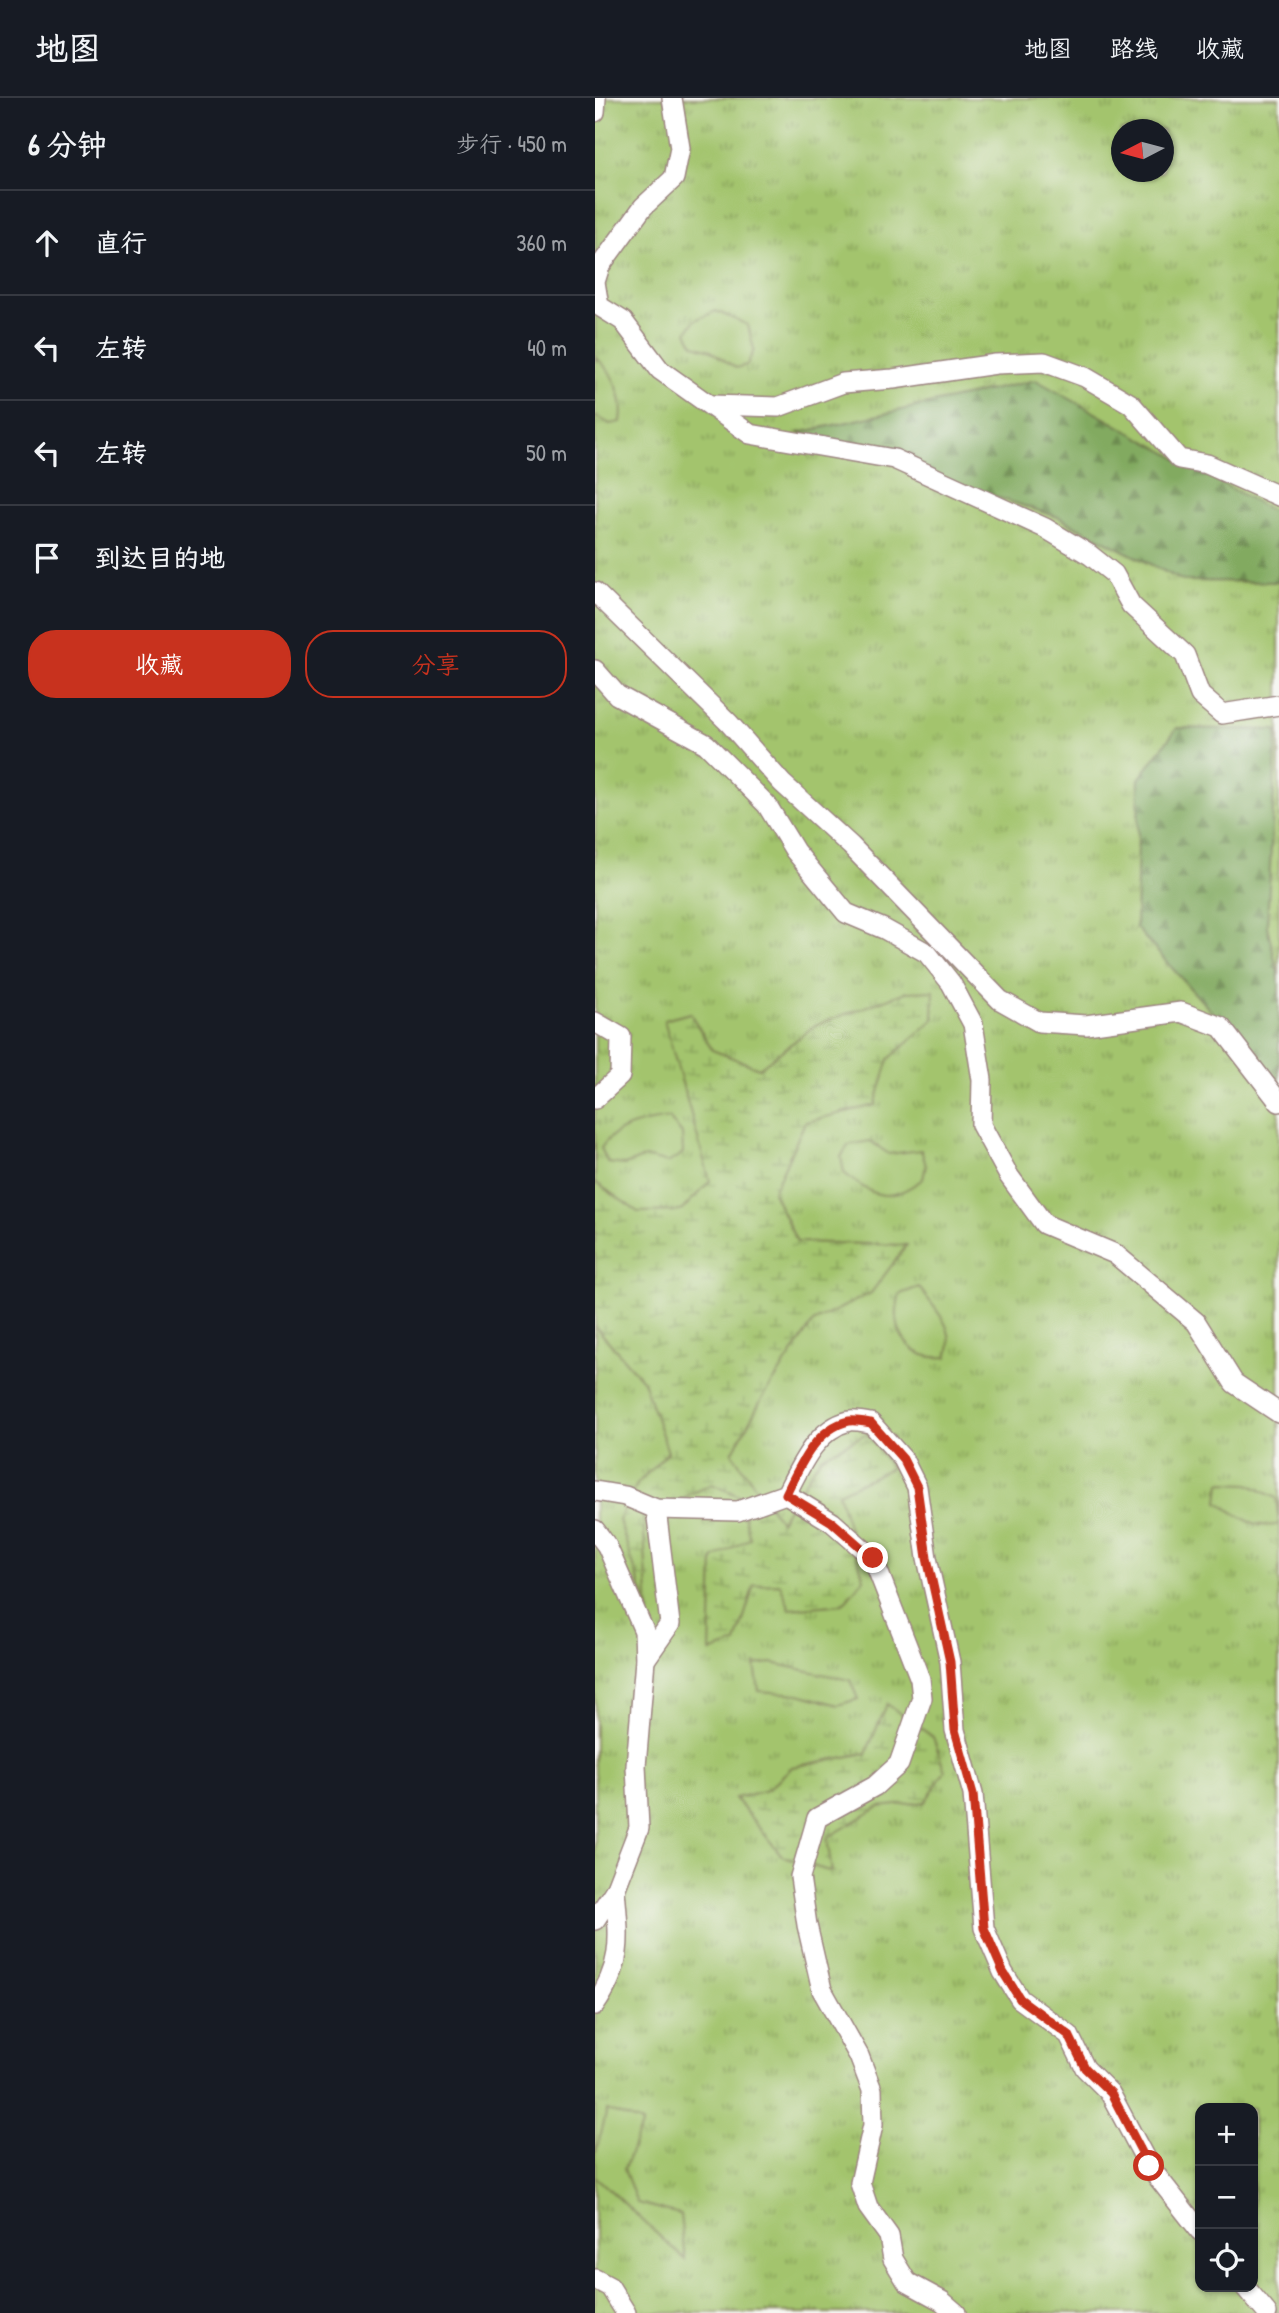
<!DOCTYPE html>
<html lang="zh">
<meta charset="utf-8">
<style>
body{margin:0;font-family:"Patrick Hand","LXGW WenKai TC",sans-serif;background:#242831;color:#f1f3f6}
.controls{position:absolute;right:21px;bottom:21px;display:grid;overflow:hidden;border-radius:14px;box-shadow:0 2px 5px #0004}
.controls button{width:63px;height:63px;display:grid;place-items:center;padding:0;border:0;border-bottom:2px solid #363941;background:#171b24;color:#f1f3f6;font:35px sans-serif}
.compass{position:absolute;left:516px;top:21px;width:63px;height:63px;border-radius:50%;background:#171b24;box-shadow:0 2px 5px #0004;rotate:264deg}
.stop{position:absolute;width:21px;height:21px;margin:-16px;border:5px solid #c8321e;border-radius:50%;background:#fff}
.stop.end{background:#c8321e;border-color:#fff;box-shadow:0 2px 7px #0008}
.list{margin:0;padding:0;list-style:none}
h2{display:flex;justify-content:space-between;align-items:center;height:91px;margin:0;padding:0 28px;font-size:30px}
h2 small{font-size:23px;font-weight:400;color:#9ea1a6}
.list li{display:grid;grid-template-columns:46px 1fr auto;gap:21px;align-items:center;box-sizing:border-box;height:105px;padding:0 28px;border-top:2px solid #363941}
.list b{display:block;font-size:26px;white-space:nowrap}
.list em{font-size:23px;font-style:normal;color:#9ea1a6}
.actions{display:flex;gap:14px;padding:21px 28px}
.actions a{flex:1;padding:16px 0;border:2px solid #c8321e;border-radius:28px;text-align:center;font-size:24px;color:#c8321e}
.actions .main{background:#c8321e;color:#fff}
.icon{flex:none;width:38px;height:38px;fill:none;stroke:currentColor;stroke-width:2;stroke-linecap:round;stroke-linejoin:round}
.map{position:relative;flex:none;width:684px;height:2215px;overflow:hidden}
header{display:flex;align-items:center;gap:42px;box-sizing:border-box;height:98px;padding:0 35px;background:#171b24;border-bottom:2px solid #363941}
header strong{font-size:33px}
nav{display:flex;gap:38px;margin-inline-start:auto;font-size:24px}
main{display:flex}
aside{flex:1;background:#171b24}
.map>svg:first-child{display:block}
</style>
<header>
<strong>地图</strong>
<nav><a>地图</a><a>路线</a><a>收藏</a></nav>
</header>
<main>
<aside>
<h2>6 分钟<small>步行 · 450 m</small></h2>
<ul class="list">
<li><svg class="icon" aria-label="ahead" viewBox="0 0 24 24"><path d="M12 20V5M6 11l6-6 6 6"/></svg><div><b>直行</b></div><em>360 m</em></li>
<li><svg class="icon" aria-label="left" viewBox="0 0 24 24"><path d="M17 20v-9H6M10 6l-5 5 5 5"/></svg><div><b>左转</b></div><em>40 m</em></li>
<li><svg class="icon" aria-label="left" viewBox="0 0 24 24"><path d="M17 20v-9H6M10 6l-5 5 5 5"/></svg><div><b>左转</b></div><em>50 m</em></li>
<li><svg class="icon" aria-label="arrive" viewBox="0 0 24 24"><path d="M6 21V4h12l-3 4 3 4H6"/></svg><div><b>到达目的地</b></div></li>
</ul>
<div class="actions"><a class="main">收藏</a><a>分享</a></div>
</aside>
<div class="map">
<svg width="684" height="2215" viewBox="0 0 684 2215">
<defs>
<pattern id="grass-tufts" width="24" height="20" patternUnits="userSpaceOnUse" patternTransform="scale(1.75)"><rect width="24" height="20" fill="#a3c46d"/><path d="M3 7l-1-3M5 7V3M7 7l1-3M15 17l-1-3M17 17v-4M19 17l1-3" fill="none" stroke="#879f5a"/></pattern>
<pattern id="forest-firs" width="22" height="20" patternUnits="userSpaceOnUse" patternTransform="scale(1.75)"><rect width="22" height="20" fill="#82aa60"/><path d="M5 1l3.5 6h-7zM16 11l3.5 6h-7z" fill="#6c8a4f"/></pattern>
<pattern id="wetland-marsh" width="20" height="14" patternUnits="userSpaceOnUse" patternTransform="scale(1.75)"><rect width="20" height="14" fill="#a3c46d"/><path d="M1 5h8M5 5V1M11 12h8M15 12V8" fill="none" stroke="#879f5a"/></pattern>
</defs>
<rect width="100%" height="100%" fill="#f6f6f2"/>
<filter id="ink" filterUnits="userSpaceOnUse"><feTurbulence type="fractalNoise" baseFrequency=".0143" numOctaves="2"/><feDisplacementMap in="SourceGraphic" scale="14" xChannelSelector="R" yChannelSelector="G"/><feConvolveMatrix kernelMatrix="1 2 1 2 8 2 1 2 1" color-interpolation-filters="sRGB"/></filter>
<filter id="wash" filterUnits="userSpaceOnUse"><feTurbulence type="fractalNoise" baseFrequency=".00686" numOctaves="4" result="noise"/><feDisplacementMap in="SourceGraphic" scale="28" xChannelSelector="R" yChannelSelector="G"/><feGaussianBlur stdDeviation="1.57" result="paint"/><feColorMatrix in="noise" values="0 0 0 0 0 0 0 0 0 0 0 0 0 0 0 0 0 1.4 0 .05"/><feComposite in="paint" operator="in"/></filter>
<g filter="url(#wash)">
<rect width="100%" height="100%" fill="#f0ecda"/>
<path fill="url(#grass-tufts)" stroke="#76724c" stroke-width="2" fill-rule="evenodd" d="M0 0H684V2215H0ZM526 32H568V74H526ZM605 2010H658V2189H605Z"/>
<g fill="url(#forest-firs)" stroke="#666446" stroke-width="2">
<polygon points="441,282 684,417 684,484 588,483 463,419 203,335"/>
<polygon points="582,630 682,632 672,828 684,879 684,989 541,830 544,681"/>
</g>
<g fill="url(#wetland-marsh)" stroke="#76724c" stroke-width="2">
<polygon points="339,893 338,922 294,961 280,1007 210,1024 178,1094 202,1144 312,1147 276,1195 218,1224 167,1301 137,1355 185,1423 226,1359 272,1335 296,1370 243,1395 269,1481 248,1506 195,1511 185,1486 159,1487 141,1545 115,1554 118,1461 155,1440 144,1398 117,1386 48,1419 54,1515 24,1422 42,1386 73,1354 48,1283 0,1228 0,1084 43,1114 86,1113 115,1083 69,922 95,915 117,952 164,970 221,927 311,894"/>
<polygon points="292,1606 338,1639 350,1673 330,1704 284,1709 232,1740 237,1774 188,1759 140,1700 172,1692 197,1669 271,1655"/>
</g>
<g fill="#a3c46d" stroke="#76724c" stroke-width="2">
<polygon points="121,213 153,227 159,252 152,267 141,270 113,251 99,247 92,234 100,222"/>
<path d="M0 259C19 274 30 300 26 324L15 326 0 318Z"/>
<path d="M74 1020 87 1036 88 1055 73 1065 50 1059 30 1067 13 1065 6 1050C20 1028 49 1024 74 1020Z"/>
<path d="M275 1043 294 1056 326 1052 331 1067 328 1081C294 1105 281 1101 249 1075L246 1059 253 1047Z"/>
<path d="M324 1189C340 1212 363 1230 352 1259 312 1263 294 1231 305 1196Z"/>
<path d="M625 1385 653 1386 681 1400 684 1426C661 1433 641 1416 623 1404Z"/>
<polygon points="177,1565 255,1582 263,1601 243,1607 204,1596 164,1593 160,1567"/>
<polygon points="12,2012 47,2025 29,2071 42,2105 85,2116 90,2162 0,2078 0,2058"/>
</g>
</g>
<g filter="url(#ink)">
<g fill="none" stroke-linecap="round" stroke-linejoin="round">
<defs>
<g id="minor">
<polyline points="77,0 85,50 79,80 48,109 5,168 0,184 4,208 28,223 65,272 155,336 299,361 450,430 495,457 519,476 536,507 590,557 605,597 627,616 684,607"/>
<polyline points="0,14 1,0"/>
<polyline points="115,307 183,309 248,285 298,281 401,266 449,264 490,279 536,306 584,361 612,366 684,398"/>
<polyline points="0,494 134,625 187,685 256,748 405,902 444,924 491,927 586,914 626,929 684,1004"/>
<polyline points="0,572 22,597 111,646 172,707 200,753 251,815 289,831 332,855 356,885 378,926 387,982 386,1027 414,1078 449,1126 520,1156 601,1224 639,1285 684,1315"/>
<polyline points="0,924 26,939 25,978 0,1001"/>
<path d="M0 1393 30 1398 61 1411 143 1413 191 1396C205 1369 221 1331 254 1323 260 1322 269 1324 276 1325L308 1361 322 1389 332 1460 355 1564 360 1632 378 1696 389 1830 408 1874 425 1901 474 1937 490 1970 515 1995 554 2068 605 2133"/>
<polyline points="191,1396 237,1424 278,1460 325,1581 327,1600 304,1666 280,1688 222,1720 205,1779 212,1827 227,1892 264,1958 277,1992 278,2027 265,2085 273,2109 294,2138 298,2161 312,2184 347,2203 361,2215"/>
<polyline points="0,1432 12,1448 49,1533 50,1562 41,1668 44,1730 20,1792 0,1822"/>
<polyline points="50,1562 75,1526 61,1411"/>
<path d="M0 1907C29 1865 24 1839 20 1792"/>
<polyline points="0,2181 15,2189 31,2215"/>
<polyline points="650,2189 672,2215"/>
</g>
</defs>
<use href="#minor" stroke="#9d8682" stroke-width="22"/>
<use href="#minor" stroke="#fff" stroke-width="19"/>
</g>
</g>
<g fill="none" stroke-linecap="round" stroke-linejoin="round" filter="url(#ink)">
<path stroke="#c8321e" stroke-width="9" d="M278 1460 237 1424 191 1396C204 1369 221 1330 254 1323 260 1322 270 1324 276 1325L308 1361 322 1389 332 1460 355 1564 360 1632 378 1696 389 1830 408 1874 425 1901 474 1937 490 1970 516 1995 554 2068"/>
</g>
</svg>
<div class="controls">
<button>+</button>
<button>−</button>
<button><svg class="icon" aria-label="locate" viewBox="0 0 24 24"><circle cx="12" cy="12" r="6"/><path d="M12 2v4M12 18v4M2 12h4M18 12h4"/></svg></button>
</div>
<svg class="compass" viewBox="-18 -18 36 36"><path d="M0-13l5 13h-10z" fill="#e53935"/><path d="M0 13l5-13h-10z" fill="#9ea1a6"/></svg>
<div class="stop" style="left:554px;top:2068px"></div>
<div class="stop end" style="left:278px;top:1460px"></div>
</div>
</main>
